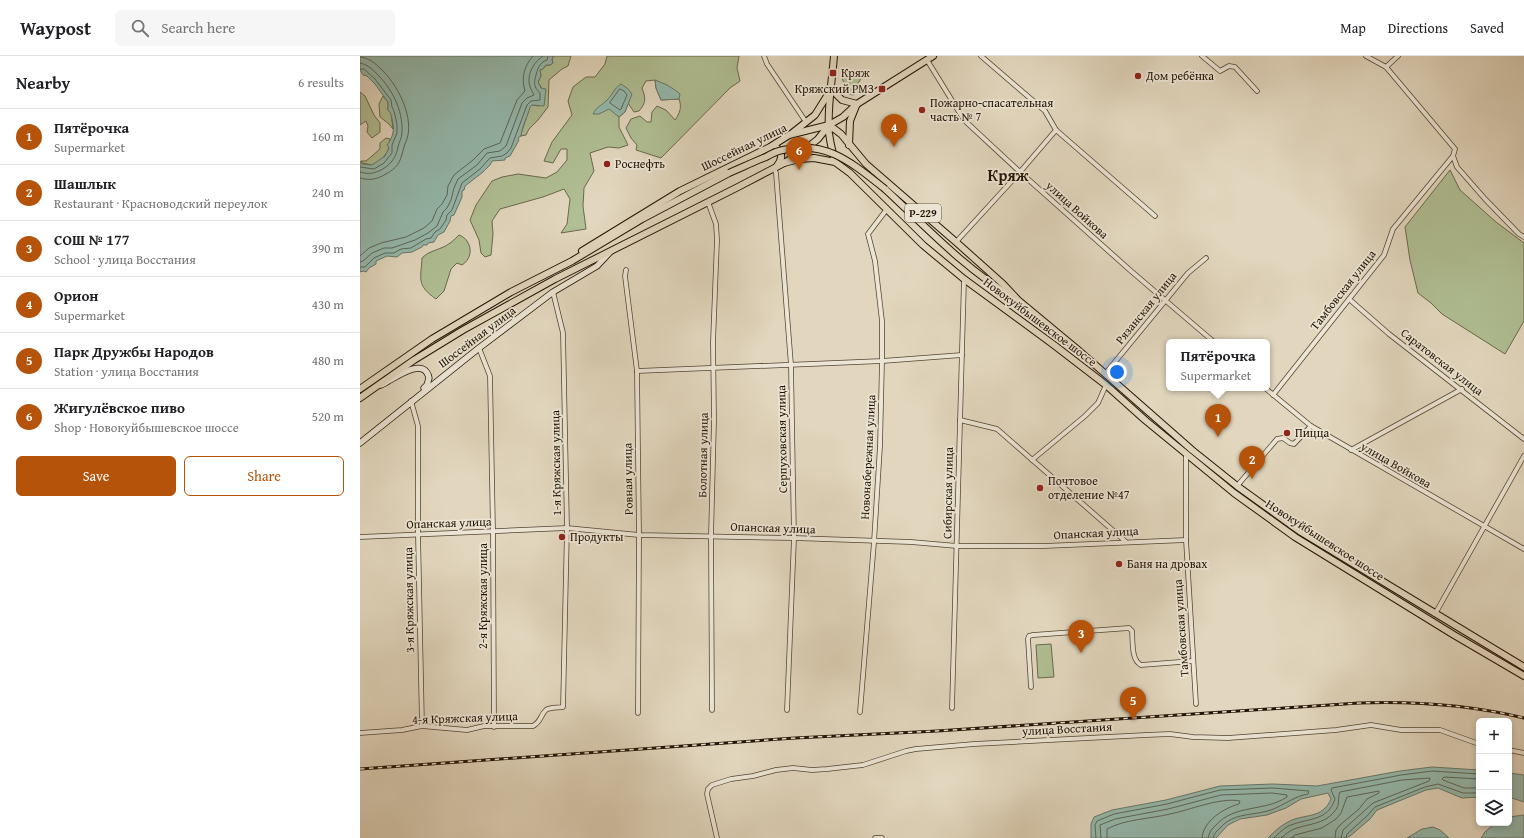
<!DOCTYPE html>
<meta charset="utf-8">
<style>
body{margin:0;font-family:"Gentium Book Plus",serif;background:#f6f6f6;color:#202124}
.controls{position:absolute;right:12px;bottom:12px;display:grid;overflow:hidden;border-radius:6px;box-shadow:0 2px 6px #0003}
.controls button{width:36px;height:36px;display:grid;place-items:center;padding:0;border:0;border-bottom:1px solid #e0e0e0;background:#fff;color:#202124;font:20px sans-serif}
.you{position:absolute;left:757px;top:316px;width:14px;height:14px;margin:-10px;border:3px solid #fff;border-radius:50%;background:#1a73e8;box-shadow:0 0 0 6px #1a73e833}
.badge{display:grid;place-items:center;width:26px;height:26px;border-radius:50%;background:#b45309;color:#fff;font-size:13px;font-weight:700}
.pin{position:absolute;translate:-50% -33px;filter:drop-shadow(0 1px 2px #0008)}
.pin::after{content:'';position:absolute;top:21px;width:14px;height:12px;background:inherit;clip-path:polygon(0 0,100% 0,50% 100%)}
.popup{position:absolute;left:806px;top:283px;width:104px;height:52px;box-sizing:border-box;display:grid;place-content:center;border-radius:6px;background:#fff;filter:drop-shadow(0 1px 3px #0005);font-size:13px;white-space:nowrap;color:#757577}
.popup b{font-size:15px;color:#202124}
.popup::after{content:'';position:absolute;left:50%;top:100%;margin-left:-8px;border:8px solid transparent;border-top-color:#fff}
.list{margin:0;padding:0;list-style:none}
h2{display:flex;justify-content:space-between;align-items:center;height:52px;margin:0;padding:0 16px;font-size:17px}
h2 small{font-size:13px;font-weight:400;color:#757577}
.list li{display:grid;grid-template-columns:26px 1fr auto;gap:12px;align-items:center;box-sizing:border-box;height:56px;padding:0 16px;border-top:1px solid #e0e0e0}
.list b{display:block;font-size:15px;white-space:nowrap}
.list p{margin:0;font-size:13px;white-space:nowrap;color:#757577}
.list em{font-size:13px;font-style:normal;color:#757577}
.actions{display:flex;gap:8px;padding:12px 16px}
.actions a{flex:1;padding:9px 0;border:1px solid #b45309;border-radius:6px;text-align:center;font-size:14px;color:#b45309}
.actions .main{background:#b45309;color:#fff}
.icon{flex:none;width:22px;height:22px;fill:none;stroke:currentColor;stroke-width:2;stroke-linecap:round;stroke-linejoin:round}
.map{position:relative;flex:none;width:1164px;height:782px;overflow:hidden}
header{display:flex;align-items:center;gap:24px;box-sizing:border-box;height:56px;padding:0 20px;background:#fff;border-bottom:1px solid #e0e0e0}
header strong{font-size:19px}
nav{display:flex;gap:22px;margin-inline-start:auto;font-size:14px}
.search{width:280px;height:36px;background:#f6f6f6;display:flex;align-items:center;gap:10px;box-sizing:border-box;padding:0 14px;border-radius:6px;color:#757577;font-size:15px}
main{display:flex}
aside{flex:1;background:#fff}
.map>svg:first-child{display:block}
</style>
<header>
<strong>Waypost</strong>
<div class="search"><svg class="icon" aria-label="search" viewBox="0 0 24 24"><circle cx="10" cy="10" r="6"/><path d="M15 15l6 6"/></svg>Search here</div>
<nav><a>Map</a><a>Directions</a><a>Saved</a></nav>
</header>
<main>
<aside>
<h2>Nearby<small>6 results</small></h2>
<ul class="list">
<li><span class="badge">1</span><div><b>Пятёрочка</b><p>Supermarket</p></div><em>160 m</em></li>
<li><span class="badge">2</span><div><b>Шашлык</b><p>Restaurant · Красноводский переулок</p></div><em>240 m</em></li>
<li><span class="badge">3</span><div><b>СОШ № 177</b><p>School · улица Восстания</p></div><em>390 m</em></li>
<li><span class="badge">4</span><div><b>Орион</b><p>Supermarket</p></div><em>430 m</em></li>
<li><span class="badge">5</span><div><b>Парк Дружбы Народов</b><p>Station · улица Восстания</p></div><em>480 m</em></li>
<li><span class="badge">6</span><div><b>Жигулёвское пиво</b><p>Shop · Новокуйбышевское шоссе</p></div><em>520 m</em></li>
</ul>
<div class="actions"><a class="main">Save</a><a>Share</a></div>
</aside>
<div class="map">
<svg width="1164" height="782" viewBox="0 0 1164 782">
<rect width="100%" height="100%" fill="#e2d7be"/>
<filter id="stains"><feTurbulence type="fractalNoise" baseFrequency=".005" numOctaves="4"/><feColorMatrix values="0 0 0 0 .2 0 0 0 0 .09 0 0 0 0 .02 0 0 0 .5 -.17"/></filter>
<radialGradient id="worn" r=".72"><stop offset=".6" stop-color="#630" stop-opacity="0"/><stop offset="1" stop-color="#630" stop-opacity=".3"/></radialGradient>
<g fill="#b0bf94" stroke="#6a694c">
<polygon points="193,0 211,0 208,10 202,13 189,24 188,51 178,64 169,73 166,79 161,80 161,78 170,50 172,49 179,50 184,46 182,33 178,26 181,20 180,14 183,13 186,9 190,9 193,7 192,4"/>
<path d="M247 0H379L377 12 380 25 370 32 301 102 276 94 277 89 271 82 266 72 271 63 280 60 287 66H291L292 56 297 50 306 54 315 64C320 57 322 51 319 43L301 44 296 32 295 24 286 25 282 32C286 42 286 47 279 55L274 56 268 47 265 56 259 61V71L268 89 259 92 248 91 230 97 234 115 224 132 223 150 226 173 201 177 207 168 210 143 204 133 183 141 140 153 132 165 133 178 131 199 125 201 121 197 119 184 110 164 116 149 132 125 142 121 158 118 186 122 197 116 207 104V93H201L193 107 184 105 192 86 212 59 208 45 213 31 226 21H235L245 8Z"/>
<polygon points="494,17 499,18 502,21 497,29 501,34 493,39 488,38 482,22"/>
<polygon points="0,36 5,40 14,59 20,67 20,76 12,82 7,76 8,70 6,65 0,69"/>
<polygon points="23,40 28,46 28,54 31,57 33,73 29,68 20,61 19,48"/>
<path d="M26 82 30 83C30 97 23 103 12 109L2 107 1 105H6L19 94 20 92V87Z"/>
<polygon points="1090,114 1100,134 1136,166 1164,187 1164,265 1145,298 1082,258 1071,247 1058,237 1050,204 1045,171"/>
<path d="M99 179C102 180 106 183 107 185 113 194 110 204 102 209L97 207 91 213 84 235 76 243C56 229 61 223 62 202 68 196 74 195 81 192 89 189 94 184 99 179Z"/>
<polygon points="691,588 694,621 678,622 676,589"/>
</g>
<g fill="#95baae" stroke="#67776a">
<path d="M0 0H193L192 4 193 7 190 9H186L183 13 180 14 181 20 178 26 181 32 186 33 184 50 172 49 170 51C168 60 162 70 161 80L158 82 159 84 150 100 145 102V104L132 105 130 109 123 116 105 130 104 134 102 135V141L94 159 91 160 90 165 84 176 78 179 74 186 68 187 67 189H63L62 191 52 196 42 197 37 201 27 200 16 205V208L9 212 6 216 3 215 0 216V106L1 105 2 108 12 109 25 100 29 92 27 89C33 81 35 74 32 63 31 59 31 57 28 54V46L15 28 7 20 3 19 0 14Z"/>
<polygon points="295,24 307,29 315,34 320,38 319,43 301,44 296,32"/>
<path d="M261 28 267 32 272 38 265 56 259 61 249 53 239 58H233C236 51 241 50 246 45 253 39 253 33 261 28Z"/>
<path d="M1072 711 1119 714V741L1102 742 1078 732 1066 734 1017 754 1010 763 990 780 985 782H908C914 776 920 770 928 766 944 757 962 764 971 743L968 737 941 743 926 752 907 759 880 763 868 769 856 782H731V768L734 761 752 754 806 744 860 730 913 728 957 730 1040 715Z"/>
<polygon points="1149,717 1164,719 1164,746 1149,741"/>
<polygon points="1164,759 1164,782 1121,782 1125,776 1135,767 1149,767 1149,761"/>
<polygon points="1073,771 1080,774 1089,782 1047,782 1062,773"/>
</g>
<g fill="none" stroke-linecap="round" stroke-linejoin="round">
<g stroke="#5c6658" stroke-width="1">
<path d="M0 1C9 2 15 7 21 13 37 28 52 57 48 79 47 84 45 87 44 91 40 105 40 110 26 118 17 123 11 125 0 122"/>
<path d="M0 7C6 8 11 12 15 16 32 32 43 54 42 76 42 82 39 86 38 91 36 101 32 107 23 113 15 117 10 119 0 116"/>
<polyline points="0,13 4,13 15,23 31,44 32,51 34,55 37,68 37,77 32,89 32,97 24,107 14,113 0,111"/>
<polygon points="260,33 264,35 267,39 261,53 260,54 250,47"/>
<path d="M0 200 9 192 21 187 46 181 64 172 72 165 77 153 82 148 87 139 88 130 94 119 113 104 124 93 140 87 157 44 165 35C161 22 164 10 173 0"/>
<path d="M0 206 3 205 12 197 24 192H32L55 184 68 177 77 170 83 156 87 152 91 144 94 132 98 123 117 109 127 97 140 95 146 90 162 47 167 42 174 39C172 35 169 30 169 26 168 16 175 5 183 0"/>
<path d="M0 211H5L14 202 25 197H34L41 193 51 192 66 183 71 182 75 176 80 173 86 164 87 159 92 154 102 127 120 113 130 102 142 100 147 97 151 92 167 49 171 45 180 44V37C173 30 174 27 176 19 178 12 179 7 187 4L188 0"/>
<polyline points="1119,723 1084,721 1082,723 1083,724 1104,732 1119,732"/>
<path d="M736 782 735 769 737 765 754 758 807 748 860 734 913 732 949 735 948 738C935 740 924 749 911 754 893 760 874 756 860 772 857 775 854 777 853 782"/>
<path d="M741 782 740 769 755 763 808 753 861 739 912 737 927 739V741C904 756 875 748 856 769 852 773 849 776 848 782"/>
<path d="M747 782V773C765 763 790 763 810 758 830 754 860 741 880 745L879 748C864 752 843 765 842 782"/>
<path d="M914 782C919 777 925 771 931 769 949 762 968 765 975 743L971 734 972 732 1041 719 1072 715 1119 718"/>
<path d="M921 782C925 779 929 775 934 773 947 768 965 768 974 756 981 749 977 742 980 736L1042 724 1070 722 1069 725 1013 747 983 774 981 782"/>
<polyline points="931,782 935,779 962,772 976,763 981,757 987,741 1019,735 1019,737 1007,743 999,753 980,769 976,774 975,782"/>
<polyline points="986,782 987,778 1007,760 1015,751 1065,731 1078,728 1103,737 1119,737"/>
</g>
<defs>
<g id="street">
<polyline points="404,0 407,8 446,66"/>
<polyline points="842,0 860,15 869,10 875,11 897,35"/>
<polyline points="1006,0 1026,11 1095,93 1093,100 1097,111 1125,143 1159,178 1164,181"/>
<polyline points="567,4 604,64 660,116 771,215 854,286"/>
<polyline points="1026,11 1038,0"/>
<polyline points="696,74 795,160"/>
<polyline points="414,112 416,117 431,309 434,482 427,654"/>
<polyline points="348,146 356,168 357,184 353,286 354,364 351,480 352,654"/>
<polyline points="596,186 660,116 696,74 685,55 621,0"/>
<polyline points="266,214 265,220 277,315 279,479 278,657"/>
<polyline points="989,243 1029,278 1164,383"/>
<polyline points="119,292 130,320 133,475 134,671"/>
<polyline points="277,315 522,305 602,299"/>
<polyline points="745,318 828,217 846,202"/>
<polyline points="905,332 951,370 1164,493"/>
<polyline points="913,339 1024,199 1033,173 1093,100"/>
<polyline points="51,345 58,370 58,478 62,670"/>
<polyline points="600,364 637,373 765,485"/>
<polyline points="991,394 1102,333"/>
<polyline points="826,398 826,484 836,648"/>
<polyline points="672,404 725,360 738,347 746,329"/>
<polyline points="877,430 917,383 923,382 930,387 934,388 951,370"/>
<polyline points="0,481 207,472 279,479 434,482 551,486 597,490 684,490 826,484"/>
<polyline points="1075,558 1164,400"/>
<path d="M671 631 668 583 669 580 673 579 769 572 772 575C773 586 771 604 781 609L833 605"/>
<polyline points="592,652 604,223"/>
<polyline points="500,656 514,486 520,390 522,305 522,265 515,205 508,178 527,153"/>
<path d="M0 677 42 674 62 670 107 674 124 670H173C182 665 180 659 186 654 190 651 198 652 203 651L207 472 203 277 193 236"/>
<polyline points="1149,694 1164,697"/>
<polyline points="357,782 347,738 348,733 352,729 371,723 393,720 416,714 433,712 452,714 467,713 503,709 546,695 556,693 614,688 786,679 810,678 833,681 868,682 976,674 1011,669 1041,674 1080,674 1119,688"/>
<polyline points="515,782 522,782"/>
</g>
<g id="secondary">
<path d="M21 329C34 323 64 299 69 322L67 329 64 332"/>
<polyline points="0,387 119,292 193,236 237,210 250,196"/>
</g>
<g id="primary">
<polyline points="471,33 482,44 497,48"/>
<polyline points="469,69 481,78 506,108 596,186 643,228 658,244 717,293 832,394 877,430 941,476 1164,611"/>
<polyline points="431,78 455,59 470,35"/>
<polyline points="489,89 490,65 496,50"/>
<path d="M417 92C423 98 422 104 417 110"/>
<path d="M474 102C472 93 470 86 469 77 467 52 472 26 474 0"/>
<polyline points="424,107 439,103 454,102 475,106 490,117 563,189 604,223 694,289 746,329 785,364 874,437 935,481 1094,579 1164,620"/>
<path d="M525 133C565 170 604 212 651 240"/>
<polyline points="222,195 320,135 410,91 429,79 469,69 483,61 497,48 573,0"/>
<polyline points="0,333 72,283 151,236 212,205 282,163 369,117"/>
<polyline points="0,342 54,304 103,274 195,223 378,131 424,107 442,96 458,83 469,69"/>
</g>
</defs>
<use href="#street" stroke="#534432" stroke-width="5.5"/>
<use href="#secondary" stroke="#231303" stroke-width="7"/>
<use href="#primary" stroke="#231303" stroke-width="8"/>
<use href="#street" stroke="#ece5d5" stroke-width="4"/>
<use href="#secondary" stroke="#ece5d5" stroke-width="5.5"/>
<use href="#primary" stroke="#e2d7be" stroke-width="6"/>
<defs>
<path id="rail" d="M0 713 435 682 577 675 999 647C1055 645 1110 649 1164 662"/>
</defs>
<use href="#rail" stroke="#231303" stroke-width="3"/>
<use href="#rail" stroke="#ece5d5" stroke-width="1.5" stroke-dasharray="4.5" stroke-linecap="butt"/>
<defs>
<path id="primary-bridge" d="M369 117C381 112 393 106 406 101 411 98 417 95 423 94 466 83 493 108 525 133"/>
</defs>
<use href="#primary-bridge" stroke="#231303" stroke-width="8" stroke-linecap="butt"/>
<use href="#primary-bridge" stroke="#e2d7be" stroke-width="6"/>
</g>
<g fill="#8f2418" stroke="#ece5d5" stroke-width="1.5">
<rect x="469" y="13" width="8" height="8" rx="2"/>
<circle cx="778" cy="20" r="4"/>
<rect x="518" y="29" width="8" height="8" rx="2"/>
<circle cx="562" cy="54" r="4"/>
<circle cx="247" cy="108" r="4"/>
<circle cx="927" cy="377" r="4"/>
<circle cx="680" cy="432" r="4"/>
<circle cx="202" cy="481" r="4"/>
<circle cx="759" cy="508" r="4"/>
</g>
<g text-anchor="middle" stroke-width="3.5" stroke-linejoin="round" paint-order="stroke">
<rect fill="#ece5d5" stroke="#5f5242" stroke-width="1" x="545" y="148" width="36" height="18" rx="3"/>
<g font-size="11" font-weight="bold" fill="#231303">
<text x="563" y="161">Р-229</text>
</g>
<g font-size="12" fill="#231303" stroke="#ece5d5" text-anchor="start">
<text x="481" y="21">Кряж</text>
<text x="786" y="24">Дом ребёнка</text>
<text x="514" y="37" text-anchor="end">Кряжский РМЗ</text>
<text x="570" y="51">Пожарно-спасательная<tspan x="570" dy="14">часть № 7</tspan></text>
<text x="255" y="112">Роснефть</text>
<text x="935" y="381">Пицца</text>
<text x="688" y="429">Почтовое<tspan x="688" dy="14">отделение №47</tspan></text>
<text x="210" y="485">Продукты</text>
<text x="767" y="512">Баня на дровах</text>
</g>
<g font-size="12" fill="#231303" stroke="#ece5d5">
<text transform="translate(384 91) rotate(-26)" y="4">Шоссейная улица</text>
<text transform="translate(717 154) rotate(42)" y="4">улица Войкова</text>
<text transform="translate(983 234) rotate(-52)" y="4">Тамбовская улица</text>
<text transform="translate(786 252) rotate(-51)" y="4">Рязанская улица</text>
<text transform="translate(680 266) rotate(37)" y="4">Новокуйбышевское шоссе</text>
<text transform="translate(117 281) rotate(-37)" y="4">Шоссейная улица</text>
<text transform="translate(1082 306) rotate(38)" y="4">Саратовская улица</text>
<text transform="translate(422 383) rotate(-91)" y="4">Серпуховская улица</text>
<text transform="translate(343 399) rotate(-89)" y="4">Болотная улица</text>
<text transform="translate(508 401) rotate(-87)" y="4">Новонабережная улица</text>
<text transform="translate(196 407) rotate(-91)" y="4">1-я Кряжская улица</text>
<text transform="translate(1036 409) rotate(30)" y="4">улица Войкова</text>
<text transform="translate(268 423) rotate(-91)" y="4">Ровная улица</text>
<text transform="translate(588 437) rotate(-89)" y="4">Сибирская улица</text>
<text transform="translate(89 467) rotate(-2)" y="4">Опанская улица</text>
<text transform="translate(413 472) rotate(2)" y="4">Опанская улица</text>
<text transform="translate(736 477) rotate(-3)" y="4">Опанская улица</text>
<text transform="translate(965 484) rotate(33)" y="4">Новокуйбышевское шоссе</text>
<text transform="translate(123 540) rotate(-90)" y="4">2-я Кряжская улица</text>
<text transform="translate(49 544) rotate(-91)" y="4">3-я Кряжская улица</text>
<text transform="translate(821 572) rotate(-94)" y="4">Тамбовская улица</text>
<text transform="translate(105 662) rotate(-2)" y="4">4-я Кряжская улица</text>
<text transform="translate(707 673) rotate(-3)" y="4">улица Восстания</text>
</g>
<g font-size="16" font-weight="bold" fill="#231303" stroke="#ece5d5">
<text x="648" y="125">Кряж</text>
</g>
</g>
<rect width="100%" height="100%" filter="url(#stains)"/>
<rect width="100%" height="100%" fill="url(#worn)"/>
</svg>
<div class="controls">
<button>+</button>
<button>−</button>
<button><svg class="icon" aria-label="layers" viewBox="0 0 24 24"><path d="M12 4l9 5-9 5-9-5zM3 14l9 5 9-5"/></svg></button>
</div>
<div class="you"></div>
<div class="pin badge" style="left:858px;top:381px">1</div>
<div class="popup"><b>Пятёрочка</b>Supermarket</div>
<div class="pin badge" style="left:892px;top:423px">2</div>
<div class="pin badge" style="left:721px;top:597px">3</div>
<div class="pin badge" style="left:534px;top:91px">4</div>
<div class="pin badge" style="left:773px;top:664px">5</div>
<div class="pin badge" style="left:439px;top:114px">6</div>
</div>
</main>
